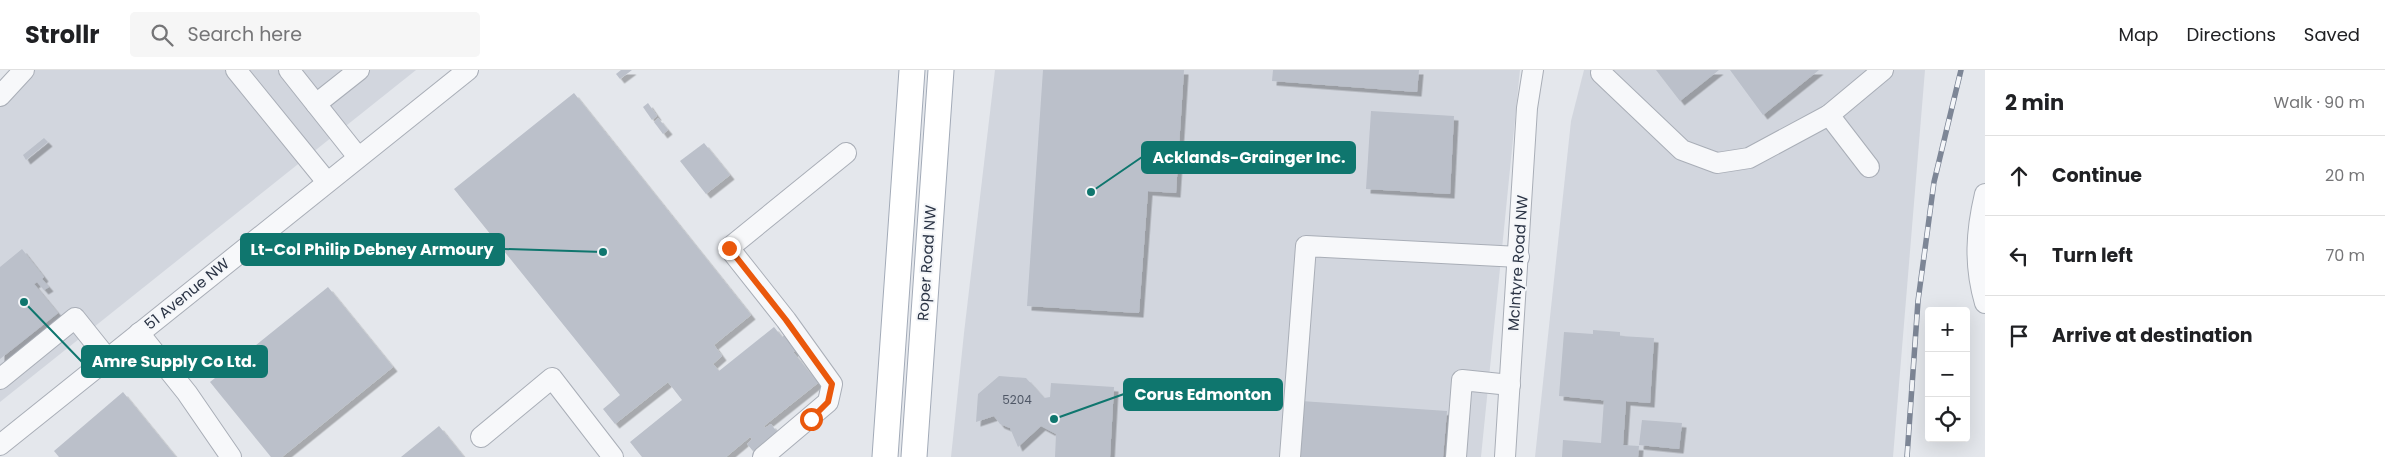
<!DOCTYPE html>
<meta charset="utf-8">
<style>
body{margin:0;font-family:Poppins,sans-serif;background:#f6f6f6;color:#202124}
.controls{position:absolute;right:15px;bottom:15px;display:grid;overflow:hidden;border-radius:5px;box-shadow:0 5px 20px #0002}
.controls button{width:45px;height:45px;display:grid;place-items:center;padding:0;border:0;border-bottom:1px solid #e0e0e0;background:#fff;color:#202124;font:25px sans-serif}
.stop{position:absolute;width:15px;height:15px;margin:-11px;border:4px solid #ea580c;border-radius:50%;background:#fff}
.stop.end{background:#ea580c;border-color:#fff;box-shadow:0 1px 5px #0008}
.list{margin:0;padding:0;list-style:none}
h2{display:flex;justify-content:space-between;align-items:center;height:65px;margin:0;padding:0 20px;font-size:21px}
h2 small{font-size:16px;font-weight:400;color:#757577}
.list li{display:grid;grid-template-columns:32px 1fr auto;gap:15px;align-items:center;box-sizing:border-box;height:80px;padding:0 20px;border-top:1px solid #e0e0e0}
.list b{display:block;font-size:19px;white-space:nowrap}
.list em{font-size:16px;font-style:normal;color:#757577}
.icon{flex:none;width:28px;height:28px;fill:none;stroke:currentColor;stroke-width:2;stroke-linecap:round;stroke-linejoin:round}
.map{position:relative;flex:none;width:1985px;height:387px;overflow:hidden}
header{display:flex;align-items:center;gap:30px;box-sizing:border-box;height:70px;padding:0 25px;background:#fff;border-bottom:1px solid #e0e0e0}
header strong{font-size:24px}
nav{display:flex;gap:28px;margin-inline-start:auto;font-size:18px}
.search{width:350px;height:45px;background:#f6f6f6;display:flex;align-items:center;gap:12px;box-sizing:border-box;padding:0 18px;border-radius:5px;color:#757577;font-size:19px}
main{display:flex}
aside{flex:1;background:#fff}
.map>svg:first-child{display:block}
</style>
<header>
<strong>Strollr</strong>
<div class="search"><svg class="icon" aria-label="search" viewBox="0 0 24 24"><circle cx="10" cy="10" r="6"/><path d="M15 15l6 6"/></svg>Search here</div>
<nav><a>Map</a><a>Directions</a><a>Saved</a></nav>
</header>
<main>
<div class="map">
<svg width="1985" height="387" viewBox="0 0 1985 387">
<defs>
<filter id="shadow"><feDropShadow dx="4.5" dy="4.5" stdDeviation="0" flood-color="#0004"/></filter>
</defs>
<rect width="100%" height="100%" fill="#e4e7ec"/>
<g fill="#d2d6de">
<polygon points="18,0 416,0 0,332 0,20"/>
<polygon points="995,0 1520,0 1481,387 951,387 964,263"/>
<polygon points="1584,0 1925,0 1893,387 1535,387 1571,51"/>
</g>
<g fill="#bbc0ca" filter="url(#shadow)">
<polygon points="621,0 632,0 620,9 616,4"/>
<polygon points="1043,0 1184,0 1176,123 1148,121 1139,243 1027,236"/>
<polygon points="1273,0 1419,0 1417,22 1272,11"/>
<polygon points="1656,0 1719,0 1680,31"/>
<polygon points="1730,0 1819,0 1763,45"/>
<polygon points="574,23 751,245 714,275 722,286 713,294 719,301 774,257 782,267 786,264 798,279 793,282 818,313 764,356 765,358 771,354 777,362 753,381 747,374 752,369 750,367 726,387 642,387 630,372 682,330 668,312 615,354 603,339 620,325 454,119"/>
<polygon points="648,33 657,46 652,50 643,37"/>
<polygon points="1371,41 1454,46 1450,124 1366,119"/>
<polygon points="658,48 668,60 663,64 654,52"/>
<polygon points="44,68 48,72 26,90 23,85"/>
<polygon points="704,73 730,105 706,124 680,91"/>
<polygon points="22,179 44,207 42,209 49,217 44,220 37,212 34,214 58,243 0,289 0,197"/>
<polygon points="328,217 393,297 282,387 271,387 210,312"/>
<polygon points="1593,260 1620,262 1620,266 1654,268 1650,333 1626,331 1623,375 1639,376 1638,387 1562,387 1563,370 1601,373 1604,330 1621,332 1559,326 1564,262 1593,264"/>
<polygon points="999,306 1026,308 1044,328 1050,327 1051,313 1114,317 1110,387 1055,387 1056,364 1041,356 1018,377 1010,358 1000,354 994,346 976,352 978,324"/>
<polygon points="123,322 176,387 59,387 54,381"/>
<polygon points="1301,331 1447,341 1443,387 1298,387"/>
<polygon points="1642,350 1682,353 1679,379 1639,375"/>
<polygon points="439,356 464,387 401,387"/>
</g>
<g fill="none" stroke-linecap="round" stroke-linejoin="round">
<defs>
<g id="minor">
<polyline points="236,0 327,112"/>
<polyline points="289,0 358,87"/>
<polyline points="1601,3 1682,80 1717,93 1749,88 1829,45 1883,0"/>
<polyline points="0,26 24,0"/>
<polyline points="316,34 359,0"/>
<polyline points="1829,45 1869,97"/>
<path d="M1985 124C1976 162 1974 195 1985 233"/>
<polyline points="139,263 187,323 231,387"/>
<polyline points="0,309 75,248 107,288"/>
<polyline points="481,367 552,308 613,387"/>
<polyline points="0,375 468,0"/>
<polyline points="763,387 828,332 832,314 786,250 729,178 846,83"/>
<polyline points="1290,387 1306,176 1519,187"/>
<polyline points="1456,387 1462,310 1510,315"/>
<polyline points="1505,387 1527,38 1533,0"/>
</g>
<g id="major">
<polyline points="885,387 912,0"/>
<polyline points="914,387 941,0"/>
</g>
</defs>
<use href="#minor" stroke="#a9aeb7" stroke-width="22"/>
<use href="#major" stroke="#a3abb8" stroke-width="27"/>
<use href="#minor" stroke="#f7f8fa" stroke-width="20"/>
<use href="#major" stroke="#fff" stroke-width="25"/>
<defs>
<polyline id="rail" points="1907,387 1918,231 1934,112 1961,0"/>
</defs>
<use href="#rail" stroke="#7d8696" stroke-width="5.5"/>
<use href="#rail" stroke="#f4f6f9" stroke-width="4" stroke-dasharray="11" stroke-linecap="butt"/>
</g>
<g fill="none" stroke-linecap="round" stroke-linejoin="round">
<polyline stroke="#ea580c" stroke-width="6" points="729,178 786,250 832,314 828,332 811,349"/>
</g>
<g text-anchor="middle" stroke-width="4" stroke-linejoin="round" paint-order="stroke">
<g font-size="12" fill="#4f5766">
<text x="1017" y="334">5204</text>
</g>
<g font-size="15" fill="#2b3445" stroke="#f4f6f9">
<text transform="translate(927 193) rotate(-86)" y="5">Roper Road NW</text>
<text transform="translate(1518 193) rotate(-86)" y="5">McIntyre Road NW</text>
<text transform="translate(187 224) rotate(-39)" y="5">51 Avenue NW</text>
</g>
</g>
<path fill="none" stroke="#0f766e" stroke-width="2" d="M1091 122L1142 87M603 182L504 179M24 232L82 292M1054 349L1124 324"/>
<g fill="#0f766e" stroke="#f4f6f9" stroke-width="2">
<circle cx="1091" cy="122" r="5"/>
<circle cx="603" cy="182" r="5"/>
<circle cx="24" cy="232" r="5"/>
<circle cx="1054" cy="349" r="5"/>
</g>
<g fill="#0f766e" stroke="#0f766e" stroke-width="2">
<rect x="1142" y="72" width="213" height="31" rx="5"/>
<rect x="241" y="164" width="263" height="31" rx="5"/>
<rect x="82" y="276" width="185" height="31" rx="5"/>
<rect x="1124" y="309" width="158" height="31" rx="5"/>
</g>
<g font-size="16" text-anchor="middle" font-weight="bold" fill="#fff">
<text x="1249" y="93">Acklands-Grainger Inc.</text>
<text x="372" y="185">Lt-Col Philip Debney Armoury</text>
<text x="174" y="297">Amre Supply Co Ltd.</text>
<text x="1203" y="330">Corus Edmonton</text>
</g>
</svg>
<div class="controls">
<button>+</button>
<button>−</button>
<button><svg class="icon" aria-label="locate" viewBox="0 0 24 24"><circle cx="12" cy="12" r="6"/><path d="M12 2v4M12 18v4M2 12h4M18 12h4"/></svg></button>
</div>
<div class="stop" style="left:811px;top:349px"></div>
<div class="stop end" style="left:729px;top:178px"></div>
</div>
<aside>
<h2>2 min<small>Walk · 90 m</small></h2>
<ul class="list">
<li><svg class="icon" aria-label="ahead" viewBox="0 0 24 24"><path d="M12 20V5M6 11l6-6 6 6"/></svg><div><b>Continue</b></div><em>20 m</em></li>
<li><svg class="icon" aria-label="left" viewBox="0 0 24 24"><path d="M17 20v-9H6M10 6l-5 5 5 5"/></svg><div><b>Turn left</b></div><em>70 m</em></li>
<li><svg class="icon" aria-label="arrive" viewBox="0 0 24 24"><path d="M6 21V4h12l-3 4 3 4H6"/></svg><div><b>Arrive at destination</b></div></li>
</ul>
</aside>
</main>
